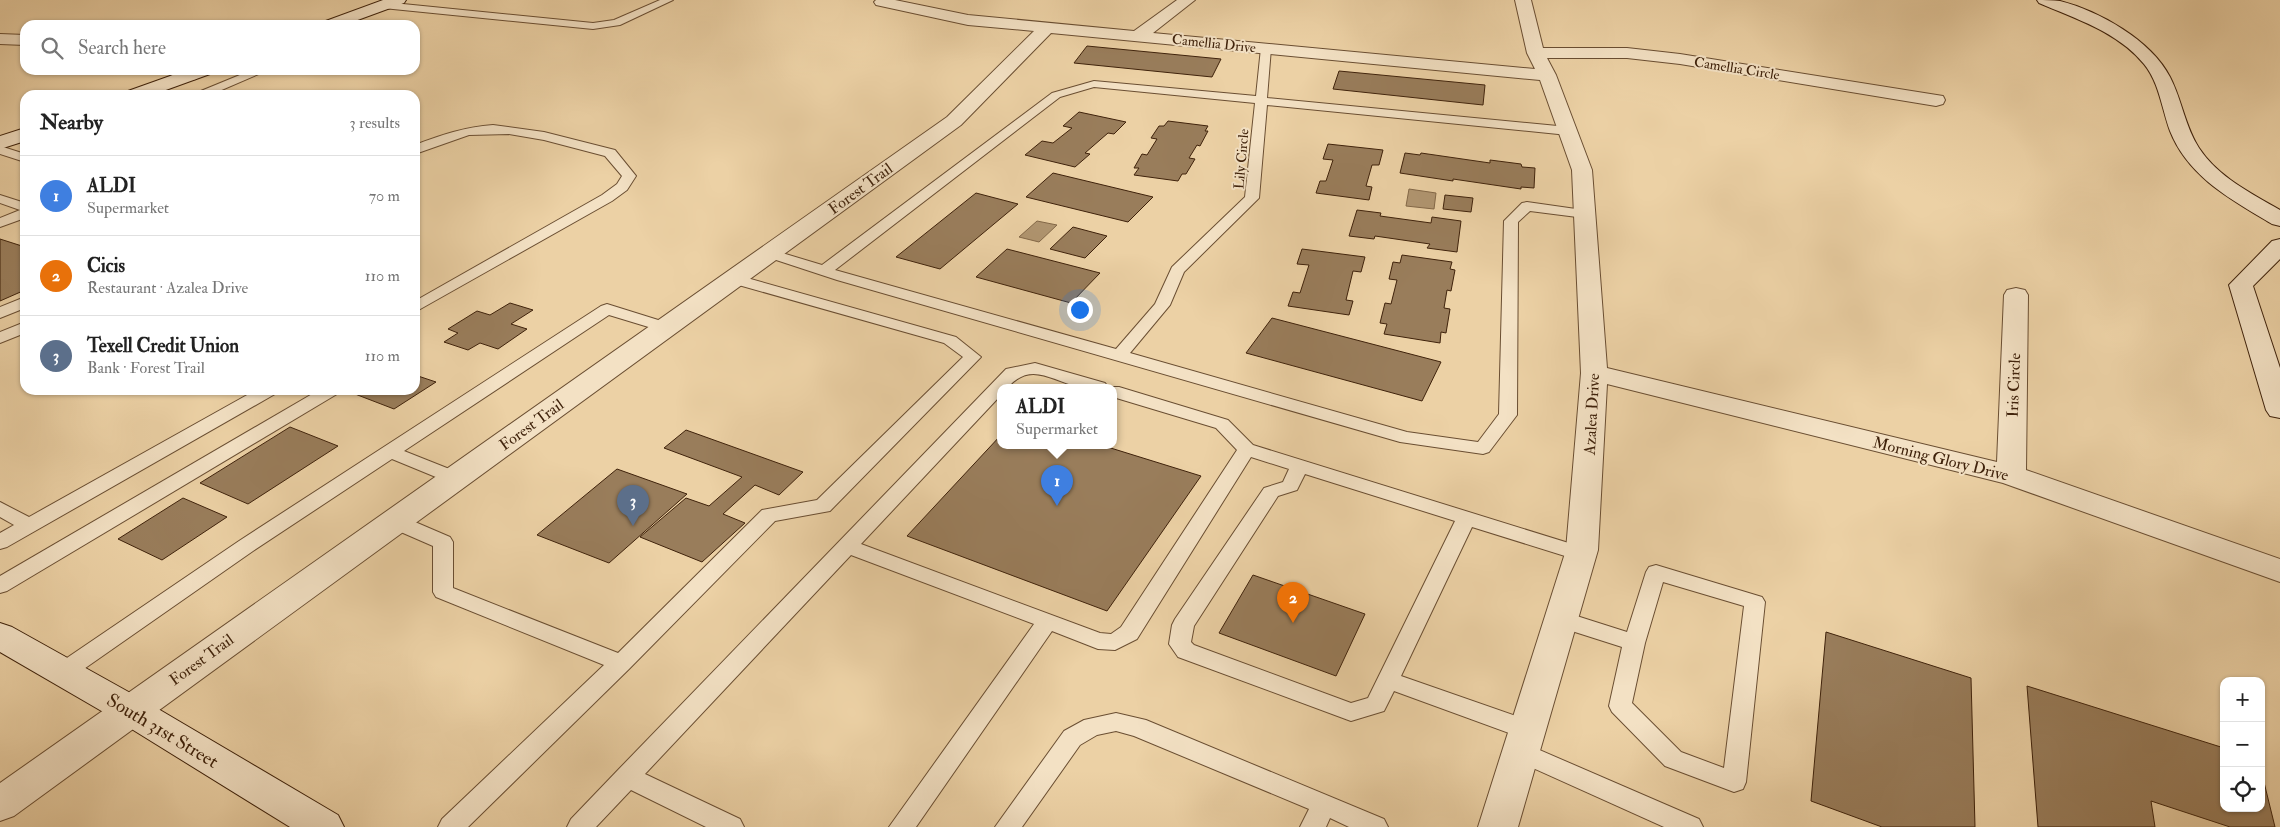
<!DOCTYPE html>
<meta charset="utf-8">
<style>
body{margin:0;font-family:"IM FELL Double Pica",serif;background:#f2f2f2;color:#222}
.controls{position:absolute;right:15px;bottom:15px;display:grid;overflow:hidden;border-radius:10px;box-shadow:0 1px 4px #0004}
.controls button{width:45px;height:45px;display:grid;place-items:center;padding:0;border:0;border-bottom:1px solid #e0e0e0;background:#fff;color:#222;font:25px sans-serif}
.you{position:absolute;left:1079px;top:309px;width:18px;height:18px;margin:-12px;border:4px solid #fff;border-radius:50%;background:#1a73e8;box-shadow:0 0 0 8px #1a73e833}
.badge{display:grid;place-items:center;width:32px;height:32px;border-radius:50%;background:#ea580c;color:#fff;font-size:16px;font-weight:700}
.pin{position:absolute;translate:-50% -41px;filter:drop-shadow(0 1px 2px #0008)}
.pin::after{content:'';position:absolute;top:26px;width:18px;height:15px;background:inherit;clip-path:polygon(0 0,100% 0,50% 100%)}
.popup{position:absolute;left:997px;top:384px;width:120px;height:65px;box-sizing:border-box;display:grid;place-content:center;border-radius:10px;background:#fff;filter:drop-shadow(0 1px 4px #0005);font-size:16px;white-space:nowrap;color:#767676}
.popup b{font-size:19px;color:#222}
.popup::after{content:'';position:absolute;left:50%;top:100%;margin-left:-10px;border:10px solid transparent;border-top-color:#fff}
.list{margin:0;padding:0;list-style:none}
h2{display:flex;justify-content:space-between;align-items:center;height:65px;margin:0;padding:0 20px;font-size:21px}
h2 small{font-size:16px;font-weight:400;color:#767676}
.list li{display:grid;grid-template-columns:32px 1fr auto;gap:15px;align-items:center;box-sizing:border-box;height:80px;padding:0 20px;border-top:1px solid #e0e0e0}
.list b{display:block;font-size:19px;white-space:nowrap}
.list p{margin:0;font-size:16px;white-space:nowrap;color:#767676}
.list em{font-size:16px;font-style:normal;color:#767676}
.icon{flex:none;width:28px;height:28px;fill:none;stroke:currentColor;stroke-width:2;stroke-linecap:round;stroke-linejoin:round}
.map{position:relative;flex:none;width:2280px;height:827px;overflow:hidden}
.search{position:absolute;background:#fff;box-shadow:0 1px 4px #0004;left:20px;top:20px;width:400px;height:55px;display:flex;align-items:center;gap:12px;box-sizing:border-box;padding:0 18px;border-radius:15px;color:#767676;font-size:19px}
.panel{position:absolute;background:#fff;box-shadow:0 1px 4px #0004;left:20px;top:90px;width:400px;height:305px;border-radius:15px}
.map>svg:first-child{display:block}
</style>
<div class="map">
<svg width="2280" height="827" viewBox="0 0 2280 827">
<rect width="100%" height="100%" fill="#ecd1a5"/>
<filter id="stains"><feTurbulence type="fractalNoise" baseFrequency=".004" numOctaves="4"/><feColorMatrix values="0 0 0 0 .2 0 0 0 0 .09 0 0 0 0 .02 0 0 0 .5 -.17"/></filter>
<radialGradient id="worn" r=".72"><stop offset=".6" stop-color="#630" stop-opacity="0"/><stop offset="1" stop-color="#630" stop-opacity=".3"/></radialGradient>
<g fill="#b19671" stroke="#836848">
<polygon points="1409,189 1436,193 1434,209 1406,206"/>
<polygon points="1037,221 1057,225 1039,242 1019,237"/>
</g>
<g fill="#997d5b" stroke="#3f220b">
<polygon points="1087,46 1221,59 1212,77 1074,63"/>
<polygon points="1339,71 1485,85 1483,105 1333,89"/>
<polygon points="1079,112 1126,122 1114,134 1108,133 1085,153 1090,154 1075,167 1025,155 1042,141 1053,143 1072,128 1063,126"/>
<polygon points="1168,121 1208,126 1205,131 1208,131 1200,146 1197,145 1189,158 1195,159 1186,174 1182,174 1178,181 1134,175 1139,168 1134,168 1142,154 1147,155 1157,139 1151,138 1159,126 1164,126"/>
<polygon points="1328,144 1383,150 1379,165 1372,165 1366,186 1372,187 1369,200 1316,193 1320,181 1326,181 1333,160 1323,159"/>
<polygon points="1405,153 1420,155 1421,153 1490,163 1490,160 1521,164 1522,167 1535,168 1534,188 1521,187 1521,189 1453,179 1453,181 1400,173"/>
<polygon points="1053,173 1153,197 1128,222 1026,197"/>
<polygon points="976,193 1018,204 940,269 896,257"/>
<polygon points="1445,195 1473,198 1471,212 1443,209"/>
<polygon points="1357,210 1381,213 1380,216 1431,223 1432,217 1461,221 1457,252 1427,248 1430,244 1375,236 1374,239 1349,236"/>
<polygon points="1073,227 1107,236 1085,258 1050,249"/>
<polygon points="0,239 25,247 25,290 0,301"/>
<polygon points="1007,249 1100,273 1071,303 976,277"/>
<polygon points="1302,249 1365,257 1361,272 1353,271 1346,300 1353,301 1349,315 1288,306 1293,292 1300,293 1309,265 1297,264"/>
<polygon points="1402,255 1452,262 1450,269 1455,270 1451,291 1447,290 1444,308 1450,309 1446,333 1441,332 1440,343 1384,334 1387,324 1380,323 1385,303 1391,304 1397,280 1389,279 1393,262 1400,263"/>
<polygon points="510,303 533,310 511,324 527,329 498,349 480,343 468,350 444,342 458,333 448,329 477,311 490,315"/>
<polygon points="1272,318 1441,362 1422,401 1246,353"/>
<polygon points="415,375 436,382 394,409 355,394 362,390 415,390"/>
<polygon points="290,427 338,446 248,504 200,483"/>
<polygon points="686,430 803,472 779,495 755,485 723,514 745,523 702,562 640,537 686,498 709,506 742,477 664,448"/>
<polygon points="1001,435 1001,445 1101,445 1201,476 1107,611 907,536"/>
<polygon points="617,469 687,494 609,563 537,535"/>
<polygon points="183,498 227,517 162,560 118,539"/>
<polygon points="1253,575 1365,614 1336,676 1219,633"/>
<polygon points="1826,632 1971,678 1975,827 1882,827 1811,801"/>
<polygon points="2027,686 2224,748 2224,808 2261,808 2261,770 2275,827 2230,827 2151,801 2155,827 2038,827"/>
</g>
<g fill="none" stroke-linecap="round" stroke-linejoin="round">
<defs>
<g id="lane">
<polygon points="660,0 673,0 620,25 593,29 383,8 378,5 383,2 593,23 614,20"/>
<path d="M1266 45 1271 48 1267 98 1568 127 1574 131 1568 135 1267 105 1259 198 1184 272 1170 305 1130 353 1407 432 1478 442 1499 414 1504 221 1522 203 1527 202 1590 211 1592 214 1590 217 1585 218 1530 211 1518 222 1517 415 1489 452 1483 454 1400 442 837 280 764 256 762 253 769 249 822 265 1052 93 1094 81 1256 96 1261 48ZM1094 87 1255 103 1245 197 1172 267 1155 304 1116 349 835 270 1060 97Z"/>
<polygon points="252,70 268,70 210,95 194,95 196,93"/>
<path d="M493 125 544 132 615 150 636 176 627 190 612 201 415 312V301L602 195 617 184 622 176 605 156 544 140 509 134 469 135 415 154V145C441 135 465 127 493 125Z"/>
<polygon points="0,146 25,154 25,162 0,154"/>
<polygon points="0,195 25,203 25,218 0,227 0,218 20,210 0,203"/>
<polygon points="733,274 956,337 981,357 830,511 775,521 629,669 468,827 438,827 442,819 604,665 436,597 433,592 433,546 387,526 384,521 387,516 394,514 401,516 450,537 453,542 453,588 618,653 762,510 817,500 963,357 944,343 728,282 725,279 728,276"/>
<polygon points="25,297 25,308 0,318 0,307"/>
<polygon points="607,304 671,324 673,327 671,330 665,332 609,315 404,451 462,474 464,478 462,482 455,484 448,482 392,459 253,551 71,678 63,681 55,678 52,672 55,666 239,541 601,306"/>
<polygon points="25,322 25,333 0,343 0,332"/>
<path d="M1035 363 1105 383 1108 387C1099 388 1088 389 1080 387 1051 381 1032 361 1008 387H1001V395L861 544 1100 633 1111 634 1121 627 1237 450 1216 428 1113 397V387H1107H1119L1228 420 1253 445 1588 549 1591 554 1588 559 1581 561 1472 527 1401 676 1536 723 1540 730 1536 737 1528 740 1394 691 1384 711 1351 721 1178 657 1169 644 1172 625 1175 619 1264 488 1283 482 1289 469 1251 457 1137 639 1115 650 1098 649 1052 631 916 827H889L1034 624 851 555 645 774 740 819 744 827H706L631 790 596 827H567L571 819 618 770 1006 369ZM1305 474 1455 521 1368 698 1351 703 1194 645 1191 642 1194 626 1278 496 1297 490Z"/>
<polygon points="256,390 278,390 275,394 7,547 0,549 0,533 14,525 0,517 0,502 29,517"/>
<polygon points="319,390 340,390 337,394 7,591 0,593 0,576"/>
<path d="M1656 565 1762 597 1765 602 1746 782 1743 789 1734 792 1665 766 1612 712 1609 706 1622 647 1553 625 1550 619 1553 613 1561 611 1627 632 1646 572 1649 567ZM1663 582 1744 606 1724 768 1681 752 1632 703 1645 643Z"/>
<polygon points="1116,713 1146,720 1384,819 1388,827 1349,827 1330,818 1326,827 1300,827 1309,809 1134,736 1116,731 1097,735 1080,745 1022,827 995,827 1064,731 1084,720"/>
<polygon points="1521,742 1699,819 1703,827 1664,827 1513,759 1509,752 1513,745"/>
</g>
<g id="street">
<polygon points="876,0 895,0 968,15 1134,31 1177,0 1195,0 1153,33 1535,69 1527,53 1515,0 1531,0 1543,48 1627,48 1680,54 1943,96 1945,100 1943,104 1936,106 1680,64 1627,58 1547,58 1556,75 1592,170 1607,368 1997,462 2004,295 2007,290 2016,288 2025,290 2028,295 2026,470 2280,559 2280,582 2003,483 1607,384 1598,550 1518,827 1478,827 1566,550 1581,373 1572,170 1540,80 1051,33 961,125 14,816 0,821 0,783 947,117 1034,31 968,25 876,5 874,2"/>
<polygon points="0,34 25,35 25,45 0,44"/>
<path d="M165 70H192L199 75 196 79C187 81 171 78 165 70Z"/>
</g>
<g id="secondary">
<polygon points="383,0 406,0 404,3 344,25 321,25 323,22"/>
<path d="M2037 0C2044 0 2053 0 2060 1 2099 11 2151 40 2170 77 2182 100 2185 127 2199 148 2218 177 2251 193 2280 210V226L2272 224C2232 200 2188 177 2170 131 2162 109 2159 82 2144 64 2118 32 2076 19 2039 3Z"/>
<polygon points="187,70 213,70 210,74 152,95 126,95 128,91"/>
<polygon points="25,128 25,141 0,149 0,136"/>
<polygon points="2280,239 2280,259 2253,286 2280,368 2280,418 2270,416 2266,410 2229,285 2272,241"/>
<polygon points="0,623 12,627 143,700 338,815 344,827 290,827 117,720 0,652"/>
</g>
</defs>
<use href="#lane" stroke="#6a4e32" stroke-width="2"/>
<use href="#street" stroke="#6a4e32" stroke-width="2"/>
<use href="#secondary" stroke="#3f220b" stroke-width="2"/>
<use href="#lane" fill="#f3e1c4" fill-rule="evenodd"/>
<use href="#street" fill="#f3e1c4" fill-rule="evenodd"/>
<use href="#secondary" fill="#f3e1c4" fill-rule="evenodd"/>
</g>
<g text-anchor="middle" stroke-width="4" stroke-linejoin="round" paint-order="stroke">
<g font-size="14" fill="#3f220b" stroke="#f3e1c4">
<text transform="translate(1214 43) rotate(6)" y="5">Camellia Drive</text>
<text transform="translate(1737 68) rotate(9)" y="5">Camellia Circle</text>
<text transform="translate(1241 159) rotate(-85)" y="5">Lily Circle</text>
</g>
<g font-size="16" fill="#3f220b" stroke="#f3e1c4">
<text transform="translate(860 188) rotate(-36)" y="6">Forest Trail</text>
<text transform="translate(2013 385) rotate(-88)" y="6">Iris Circle</text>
<text transform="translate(1591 414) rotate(-87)" y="6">Azalea Drive</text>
<text transform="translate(531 424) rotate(-36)" y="6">Forest Trail</text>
<text transform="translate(1941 458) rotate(14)" y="6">Morning Glory Drive</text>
<text transform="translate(201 659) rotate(-36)" y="6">Forest Trail</text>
</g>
<g font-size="19" fill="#3f220b" stroke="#f3e1c4">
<text transform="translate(163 730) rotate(31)" y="7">South 31st Street</text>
</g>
</g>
<rect width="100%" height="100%" filter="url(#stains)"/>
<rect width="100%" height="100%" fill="url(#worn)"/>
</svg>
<div class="controls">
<button>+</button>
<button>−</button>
<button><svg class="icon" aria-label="locate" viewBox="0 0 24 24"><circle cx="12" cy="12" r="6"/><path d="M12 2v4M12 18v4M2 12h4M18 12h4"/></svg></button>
</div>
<div class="you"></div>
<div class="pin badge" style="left:1057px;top:506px;background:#3f7fe0">1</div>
<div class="popup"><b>ALDI</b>Supermarket</div>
<div class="pin badge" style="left:1293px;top:623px;background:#e8710a">2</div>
<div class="pin badge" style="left:633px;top:526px;background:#5c6f8a">3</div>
<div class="search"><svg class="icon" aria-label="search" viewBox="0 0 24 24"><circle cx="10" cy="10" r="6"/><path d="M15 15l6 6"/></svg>Search here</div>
<section class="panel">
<h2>Nearby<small>3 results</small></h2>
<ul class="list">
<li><span class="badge" style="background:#3f7fe0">1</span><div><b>ALDI</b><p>Supermarket</p></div><em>70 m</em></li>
<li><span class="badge" style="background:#e8710a">2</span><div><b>Cicis</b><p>Restaurant · Azalea Drive</p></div><em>110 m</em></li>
<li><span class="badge" style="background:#5c6f8a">3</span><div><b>Texell Credit Union</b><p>Bank · Forest Trail</p></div><em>110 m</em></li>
</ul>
</section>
</div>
